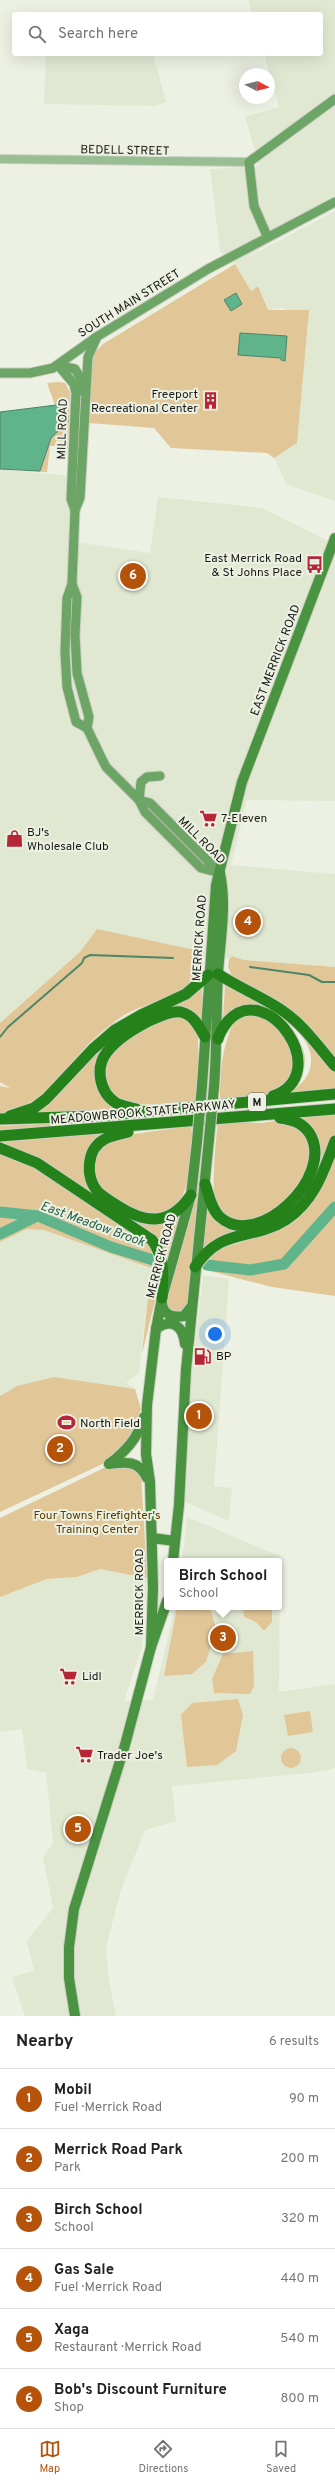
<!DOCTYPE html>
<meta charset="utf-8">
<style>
body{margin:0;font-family:Overpass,sans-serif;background:#f2f2f2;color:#222}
.compass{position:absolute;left:239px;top:68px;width:36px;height:36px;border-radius:50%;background:#fff;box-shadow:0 4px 16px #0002;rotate:97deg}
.you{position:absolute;left:215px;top:1334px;width:14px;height:14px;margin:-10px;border:3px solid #fff;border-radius:50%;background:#1a73e8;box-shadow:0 0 0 6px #1a73e833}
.badge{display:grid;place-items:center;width:26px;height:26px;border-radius:50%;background:#b45309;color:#fff;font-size:13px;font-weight:700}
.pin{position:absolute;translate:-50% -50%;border:2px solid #fff;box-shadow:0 1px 4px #0006}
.popup{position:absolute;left:164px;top:1558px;width:118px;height:52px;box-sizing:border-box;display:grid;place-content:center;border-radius:4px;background:#fff;filter:drop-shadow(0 1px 3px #0005);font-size:13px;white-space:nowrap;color:#767676}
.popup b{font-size:15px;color:#222}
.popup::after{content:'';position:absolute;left:50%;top:100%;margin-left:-8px;border:8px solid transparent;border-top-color:#fff}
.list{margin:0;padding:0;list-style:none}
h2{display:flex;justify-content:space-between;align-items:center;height:52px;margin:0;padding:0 16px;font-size:17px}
h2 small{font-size:13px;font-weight:400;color:#767676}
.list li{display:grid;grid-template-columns:26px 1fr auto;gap:12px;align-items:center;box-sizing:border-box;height:60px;padding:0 16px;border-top:1px solid #e0e0e0}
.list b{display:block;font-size:15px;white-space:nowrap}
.list p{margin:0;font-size:13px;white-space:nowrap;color:#767676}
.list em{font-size:13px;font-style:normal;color:#767676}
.icon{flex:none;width:22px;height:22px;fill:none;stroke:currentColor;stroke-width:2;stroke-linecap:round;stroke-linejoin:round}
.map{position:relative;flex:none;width:335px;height:2016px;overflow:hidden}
.search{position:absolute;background:#fff;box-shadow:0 4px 16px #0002;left:12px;right:12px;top:12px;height:44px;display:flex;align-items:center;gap:10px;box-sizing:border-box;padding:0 14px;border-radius:4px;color:#767676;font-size:15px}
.sheet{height:412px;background:#fff}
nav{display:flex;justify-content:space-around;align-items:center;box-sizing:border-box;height:56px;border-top:1px solid #e0e0e0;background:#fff;font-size:11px;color:#767676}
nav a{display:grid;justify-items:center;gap:2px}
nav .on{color:#b45309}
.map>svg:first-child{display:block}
</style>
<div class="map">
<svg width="335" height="2016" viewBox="0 0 335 2016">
<rect width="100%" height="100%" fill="#edf1e3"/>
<g fill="#e1e8d2">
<polygon points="248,0 335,0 335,203 244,259 335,211 335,501 286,484 274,458 297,443 285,308 268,310 258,286 251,291 235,264 220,251 210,169 259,166 245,117 279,107 264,54 321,54 321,14 252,14"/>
<polygon points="46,54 153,54 166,102 156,106 44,104"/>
<polygon points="0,469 70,476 69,541 150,553 158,497 262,508 335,544 335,801 247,800 231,865 335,874 335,967 199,957 97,929 80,952 0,1023"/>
<polygon points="27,1228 44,1230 151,1268 139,1372 126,1383 135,1389 54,1378 17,1386 0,1396 0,1242"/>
<polygon points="203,1275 229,1279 214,1486 232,1488 229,1521 185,1502 190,1391"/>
<polygon points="187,1517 280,1556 279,1692 335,1684 335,1768 311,1773 172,1786 176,1821 145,1830 121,1890 106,1947 109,1980 116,2016 25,2016 12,1977 34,1971 27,1941 53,1908 43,1857 53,1843 46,1773 27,1769 22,1729 0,1732 0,1597 47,1579 77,1577 100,1569 147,1578 142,1647 124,1701 153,1700 175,1607 279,1607 279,1561 182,1561"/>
</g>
<g fill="#e1c697">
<polygon points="235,264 251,291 258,286 268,310 309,310 297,443 274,458 267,453 171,448 154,428 89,423 92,356 103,344"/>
<polygon points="59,382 65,383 70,392 68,450 65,442 56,441 55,446 50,446 47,472 21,471 40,471 51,438 68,422 64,404 55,405 47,383"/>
<path d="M97 929 204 952C203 961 202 973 195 981 184 994 145 1004 128 1013 117 1019 105 1029 96 1037 62 1066 49 1111 0 1113V1086L10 1088 0 1082V1023L80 952Z"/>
<polygon points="232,956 243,960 335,967 335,1060 232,976 228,967 229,960"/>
<path d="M225 984 256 1000 294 1025 335 1069V1088L287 1094C335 1067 303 1024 264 1008L223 1019Z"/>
<polygon points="202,987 203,1020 200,1022 189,1012 143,1021 97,1070 116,1109 32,1114 112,1037"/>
<path d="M254 1012C275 1023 311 1037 304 1066 303 1073 301 1080 295 1084 273 1098 244 1094 220 1100 220 1075 222 1037 238 1017Z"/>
<path d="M167 1017H188L198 1035V1088L194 1105 183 1103 127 1105C121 1100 109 1094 105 1087 89 1053 145 1028 167 1017Z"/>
<path d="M335 1113V1136L318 1178 311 1192 299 1206 268 1226 219 1240 203 1250 208 1199C231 1267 330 1201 320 1146 318 1136 311 1128 304 1121L305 1116Z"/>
<polygon points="116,1120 116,1123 0,1131 0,1126"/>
<path d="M280 1120 302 1128 315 1164C309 1174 303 1191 294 1198 275 1214 234 1237 217 1208 210 1196 216 1138 218 1122L262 1123Z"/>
<path d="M191 1126C194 1143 192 1158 189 1175 185 1189 182 1205 168 1214 144 1227 95 1193 94 1168 93 1160 99 1152 102 1145L127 1135Z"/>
<polygon points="111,1133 100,1139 90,1184 132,1218 179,1213 181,1217 166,1270 157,1242 4,1142"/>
<polygon points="0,1151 17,1157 142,1239 157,1252 160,1280 142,1354 151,1268 44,1230 27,1229 0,1242"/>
<polygon points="335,1153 335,1296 272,1287 206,1270 211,1256 223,1248 270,1233 295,1218"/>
<polygon points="201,1173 187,1307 183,1314 169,1313 166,1301"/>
<polygon points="54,1377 135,1389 141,1409 131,1438 111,1460 0,1512 0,1396 17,1386"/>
<polygon points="132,1465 141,1472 147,1578 100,1569 77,1577 47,1579 0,1597 0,1518 108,1466"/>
<polygon points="177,1607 210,1607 216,1629 206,1662 192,1674 164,1676"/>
<polygon points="243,1607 272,1607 272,1622 264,1631 256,1622 244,1617"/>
<polygon points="253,1651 254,1687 250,1694 214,1693 212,1679 223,1654"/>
<polygon points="238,1699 243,1715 236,1751 217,1765 187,1767 181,1715 192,1703"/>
<polygon points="310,1711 313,1732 288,1736 284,1715"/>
<circle cx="291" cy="1758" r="10"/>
</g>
<g fill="#60b48c" stroke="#4b8669">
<polygon points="236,293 242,304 231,311 224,300"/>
<polygon points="240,333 287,336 285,361 281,360 281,358 238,355"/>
<polygon points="64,404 64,413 68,416 68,422 51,438 40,471 0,469 0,412"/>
</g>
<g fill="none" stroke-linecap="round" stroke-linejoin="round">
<g stroke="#4b8669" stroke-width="2">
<polyline points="250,967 309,975 322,982 335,982"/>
<polyline points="0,1037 8,1027 82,963 84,958 90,955 173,958"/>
</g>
<g stroke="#60b48c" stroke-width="11">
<polyline points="0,1212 38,1216 111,1247 153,1260"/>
<polyline points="0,1234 37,1216"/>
<polyline points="207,1265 250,1270 284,1264 335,1207"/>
</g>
<defs>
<polyline id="tertiary" points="0,159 249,162"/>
<g id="secondary">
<polyline points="267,236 254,206 249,162 335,99"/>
<polyline points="58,365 74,384 76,393 71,499 75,510 72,584 67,598 65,652 67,687 76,722 87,728"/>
<polyline points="58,365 75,369 81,379 82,391"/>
<polyline points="0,373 30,373 53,368 98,336 208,269 335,202"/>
<polyline points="75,510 80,498 88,357 96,339"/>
<polyline points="72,584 77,597 75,635 77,673 89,717 87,728 101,757 106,767 139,800 145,812 201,868 220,873"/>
<polyline points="139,800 150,803 218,871"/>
<polyline points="139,800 141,782 147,777 160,776"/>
</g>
<g id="primary">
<polyline points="202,1086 216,885 242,782 335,538"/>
<path d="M214 1087C217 1049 216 1012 218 974 220 940 227 907 220 873"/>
<path d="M162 1302C162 1315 173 1318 184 1316L191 1307"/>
<path d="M156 1329C172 1317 183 1326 185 1344"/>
<path d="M109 1464C126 1451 138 1438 144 1417"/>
<path d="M109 1464C126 1462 139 1460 147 1478"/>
<polyline points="152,1538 175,1541"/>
<polyline points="173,1561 179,1505 186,1370 209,1139"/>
<polyline points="151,1647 153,1587 150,1482 146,1454 147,1405 156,1329 162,1298 191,1195 197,1142"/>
<polyline points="75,2016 69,1978 69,1947 74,1909 125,1745 151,1647 167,1601"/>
</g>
<g id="motorway">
<path d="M218 974C238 987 260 996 280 1009 302 1023 318 1046 335 1066"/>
<path d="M218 1039C220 1031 223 1028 228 1021 267 978 335 1074 273 1096"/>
<path d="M136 1109C130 1107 121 1106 116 1103 99 1092 95 1067 107 1052 118 1038 134 1029 149 1021 158 1017 171 1010 181 1012 194 1015 199 1027 205 1037"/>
<polyline points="10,1116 34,1108 46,1099 93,1049 115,1030 141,1015 186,994 208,975"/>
<polyline points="0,1119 98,1116 335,1094"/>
<path d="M128 1132C121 1134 112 1135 105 1139 86 1149 85 1177 98 1192 104 1198 112 1202 118 1206 146 1224 170 1226 191 1195"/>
<polyline points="0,1136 335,1109"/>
<path d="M0 1148 37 1163 152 1240C165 1258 163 1276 162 1298"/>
<path d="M205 1184C209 1195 211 1209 220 1217 257 1251 335 1177 310 1134 302 1122 293 1120 280 1118"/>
<path d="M195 1267C222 1226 251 1242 287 1219 315 1200 324 1170 335 1141"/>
</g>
</defs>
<use href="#tertiary" stroke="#cbcfc2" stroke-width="10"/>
<use href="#secondary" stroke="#cbcfc2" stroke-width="11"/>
<use href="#primary" stroke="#cbcfc2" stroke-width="12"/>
<use href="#motorway" stroke="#cbcfc2" stroke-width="13"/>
<use href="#tertiary" stroke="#99be93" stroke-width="8"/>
<use href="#secondary" stroke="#6ca565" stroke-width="9"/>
<use href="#primary" stroke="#4a9341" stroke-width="10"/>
<use href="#motorway" stroke="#25821a" stroke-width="11"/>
<defs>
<g id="primary-bridge">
<polyline points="209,1139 214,1087"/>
<polyline points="197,1142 202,1086"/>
</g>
</defs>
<use href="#primary-bridge" stroke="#cbcfc2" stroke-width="12" stroke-linecap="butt"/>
<use href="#primary-bridge" stroke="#4a9341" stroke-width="10"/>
</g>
<defs>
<symbol id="building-bare" viewBox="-9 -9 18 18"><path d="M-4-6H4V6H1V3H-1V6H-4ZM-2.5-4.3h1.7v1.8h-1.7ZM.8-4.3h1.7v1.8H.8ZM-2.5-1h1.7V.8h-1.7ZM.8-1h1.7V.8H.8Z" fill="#b72636" stroke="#edf1e3" stroke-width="2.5" paint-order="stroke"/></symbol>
<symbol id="bus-bare" viewBox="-9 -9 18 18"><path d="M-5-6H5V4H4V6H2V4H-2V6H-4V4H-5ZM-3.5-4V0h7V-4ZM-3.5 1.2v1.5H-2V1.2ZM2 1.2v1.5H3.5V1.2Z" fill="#b72636" stroke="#edf1e3" stroke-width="2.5" paint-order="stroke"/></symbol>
<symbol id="supermarket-bare" viewBox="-9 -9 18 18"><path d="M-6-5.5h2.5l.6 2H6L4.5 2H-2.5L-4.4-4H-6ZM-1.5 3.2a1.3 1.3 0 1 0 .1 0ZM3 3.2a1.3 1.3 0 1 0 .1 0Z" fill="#b72636" stroke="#edf1e3" stroke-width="2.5" paint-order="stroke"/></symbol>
<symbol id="shop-bare" viewBox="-9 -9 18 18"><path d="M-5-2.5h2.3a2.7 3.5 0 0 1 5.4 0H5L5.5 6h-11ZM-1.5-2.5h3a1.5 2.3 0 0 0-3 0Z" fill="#b72636" stroke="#edf1e3" stroke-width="2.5" paint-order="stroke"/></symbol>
<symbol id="fuel-bare" viewBox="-9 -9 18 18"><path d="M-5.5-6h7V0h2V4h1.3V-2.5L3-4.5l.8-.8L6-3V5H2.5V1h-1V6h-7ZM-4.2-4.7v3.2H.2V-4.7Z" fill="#b72636" stroke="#edf1e3" stroke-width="2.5" paint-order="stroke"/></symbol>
<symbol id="stadium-bare" viewBox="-9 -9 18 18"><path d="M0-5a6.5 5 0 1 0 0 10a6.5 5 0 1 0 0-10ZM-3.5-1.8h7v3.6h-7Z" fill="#b72636" stroke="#edf1e3" stroke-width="2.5" paint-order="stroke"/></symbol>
</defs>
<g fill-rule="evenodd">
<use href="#building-bare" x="198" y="388" width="25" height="25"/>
<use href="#bus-bare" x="302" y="552" width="25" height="25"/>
<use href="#supermarket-bare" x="196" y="806" width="25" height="25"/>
<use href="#shop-bare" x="2" y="826" width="25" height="25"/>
<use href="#fuel-bare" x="190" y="1344" width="25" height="25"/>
<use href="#stadium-bare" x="54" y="1410" width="25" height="25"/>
<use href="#supermarket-bare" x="56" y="1664" width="25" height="25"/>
<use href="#supermarket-bare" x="72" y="1742" width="25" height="25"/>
</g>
<g text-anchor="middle" stroke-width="4" stroke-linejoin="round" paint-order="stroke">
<rect fill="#edf1e3" stroke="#595b54" stroke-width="1" x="248" y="1093" width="18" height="18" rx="3"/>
<g font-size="11" font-weight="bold" fill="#1a1b16">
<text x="257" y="1106">M</text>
</g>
<g font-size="12" fill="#1a1b16" stroke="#edf1e3">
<text transform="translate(125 150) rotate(1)" y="4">BEDELL STREET</text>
<text transform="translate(129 303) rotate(-32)" y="4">SOUTH MAIN STREET</text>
<text transform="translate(62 429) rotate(-88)" y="4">MILL ROAD</text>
<text transform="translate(275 660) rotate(-69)" y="4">EAST MERRICK ROAD</text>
<text transform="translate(202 840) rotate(45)" y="4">MILL ROAD</text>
<text transform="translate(199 938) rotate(-86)" y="4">MERRICK ROAD</text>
<text transform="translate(143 1112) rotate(-5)" y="4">MEADOWBROOK STATE PARKWAY</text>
<text transform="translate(161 1256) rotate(-75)" y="4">MERRICK ROAD</text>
<text transform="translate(139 1592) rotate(-90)" y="4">MERRICK ROAD</text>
</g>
<g font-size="12" fill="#1a1b16" stroke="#edf1e3" text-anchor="start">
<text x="198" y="398" text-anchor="end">Freeport<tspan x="198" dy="14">Recreational Center</tspan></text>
<text x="302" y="562" text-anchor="end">East Merrick Road<tspan x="302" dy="14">&amp; St Johns Place</tspan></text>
<text x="221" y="822">7-Eleven</text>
<text x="27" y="836">BJ's<tspan x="27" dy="14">Wholesale Club</tspan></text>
<text x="216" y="1360">BP</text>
<text x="80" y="1427">North Field</text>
<text x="82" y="1680">Lidl</text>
<text x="97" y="1759">Trader Joe's</text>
</g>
<g font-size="12" fill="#593f01" stroke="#edf1e3">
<text x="97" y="1519">Four Towns Firefighter's<tspan x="97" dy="14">Training Center</tspan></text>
</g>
<g font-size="13" font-style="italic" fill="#226146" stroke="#edf1e3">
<text transform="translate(93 1223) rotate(20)" y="5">East Meadow Brook</text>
</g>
</g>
</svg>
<svg class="compass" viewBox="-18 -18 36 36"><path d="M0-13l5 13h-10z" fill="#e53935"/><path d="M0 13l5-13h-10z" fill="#767676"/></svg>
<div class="you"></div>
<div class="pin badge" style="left:199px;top:1416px">1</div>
<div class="pin badge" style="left:60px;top:1449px">2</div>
<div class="pin badge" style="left:223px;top:1638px">3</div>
<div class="popup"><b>Birch School</b>School</div>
<div class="pin badge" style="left:248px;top:922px">4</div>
<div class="pin badge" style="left:78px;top:1829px">5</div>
<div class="pin badge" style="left:133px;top:576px">6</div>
<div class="search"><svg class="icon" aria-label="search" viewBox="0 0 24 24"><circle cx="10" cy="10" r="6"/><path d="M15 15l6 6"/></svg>Search here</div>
</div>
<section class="sheet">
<h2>Nearby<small>6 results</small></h2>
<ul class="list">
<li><span class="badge">1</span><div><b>Mobil</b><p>Fuel · Merrick Road</p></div><em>90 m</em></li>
<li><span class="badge">2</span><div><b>Merrick Road Park</b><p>Park</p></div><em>200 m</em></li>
<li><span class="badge">3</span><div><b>Birch School</b><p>School</p></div><em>320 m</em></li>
<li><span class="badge">4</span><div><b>Gas Sale</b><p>Fuel · Merrick Road</p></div><em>440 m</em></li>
<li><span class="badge">5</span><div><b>Xaga</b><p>Restaurant · Merrick Road</p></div><em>540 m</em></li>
<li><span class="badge">6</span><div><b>Bob's Discount Furniture</b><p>Shop</p></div><em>800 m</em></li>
</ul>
</section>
<nav>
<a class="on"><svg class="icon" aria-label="map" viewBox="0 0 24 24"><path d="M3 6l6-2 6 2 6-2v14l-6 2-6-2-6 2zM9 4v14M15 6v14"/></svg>Map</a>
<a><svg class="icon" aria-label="directions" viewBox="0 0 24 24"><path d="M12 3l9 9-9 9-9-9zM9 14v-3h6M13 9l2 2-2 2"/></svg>Directions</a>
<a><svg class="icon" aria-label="saved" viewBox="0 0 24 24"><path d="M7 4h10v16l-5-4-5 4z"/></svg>Saved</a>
</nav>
